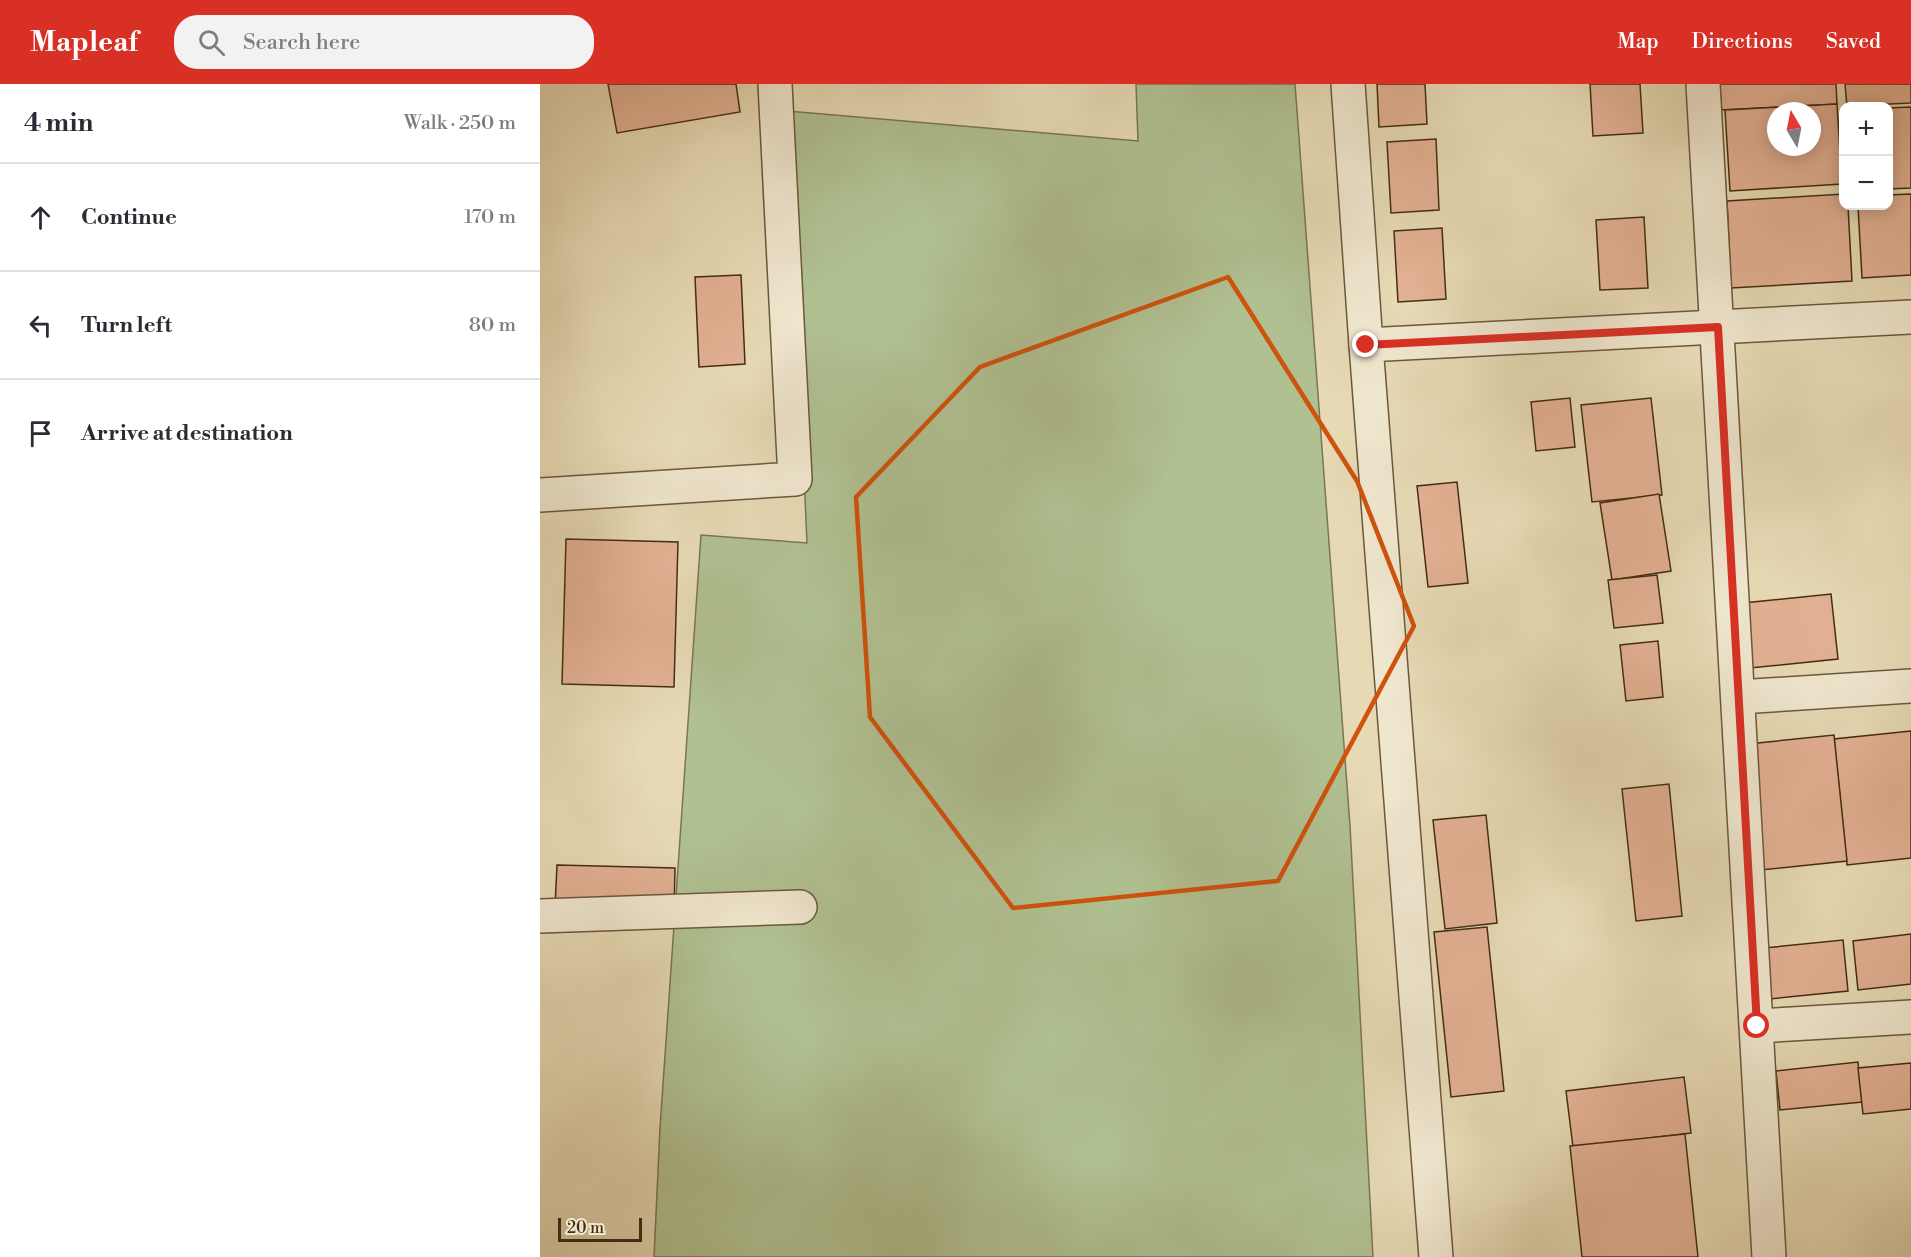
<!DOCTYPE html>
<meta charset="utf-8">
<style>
body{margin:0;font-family:"Libre Bodoni",serif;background:#f2f2f3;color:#2b2b33}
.controls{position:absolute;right:18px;top:18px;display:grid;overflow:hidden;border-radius:12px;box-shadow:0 3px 15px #0003}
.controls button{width:54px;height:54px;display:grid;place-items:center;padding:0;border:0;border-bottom:2px solid #e1e1e2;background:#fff;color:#2b2b33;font:30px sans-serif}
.compass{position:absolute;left:1227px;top:18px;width:54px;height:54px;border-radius:50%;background:#fff;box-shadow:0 3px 15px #0003;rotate:350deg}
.scale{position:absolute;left:18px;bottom:15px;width:84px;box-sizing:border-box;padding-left:6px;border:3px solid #432d13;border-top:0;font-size:16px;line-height:21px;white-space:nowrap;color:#432d13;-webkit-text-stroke:4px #efe6ce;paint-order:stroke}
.stop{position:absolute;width:18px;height:18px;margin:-14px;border:4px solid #d93025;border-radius:50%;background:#fff}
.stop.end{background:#d93025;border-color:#fff;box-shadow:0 2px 6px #0008}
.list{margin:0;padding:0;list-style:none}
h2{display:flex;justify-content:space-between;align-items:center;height:78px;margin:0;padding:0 24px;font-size:26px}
h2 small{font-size:20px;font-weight:400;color:#7c7c81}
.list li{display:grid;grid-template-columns:39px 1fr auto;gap:18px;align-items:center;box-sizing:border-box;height:108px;padding:0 24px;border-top:2px solid #e1e1e2}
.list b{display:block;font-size:22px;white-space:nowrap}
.list em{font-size:20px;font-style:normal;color:#7c7c81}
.icon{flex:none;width:33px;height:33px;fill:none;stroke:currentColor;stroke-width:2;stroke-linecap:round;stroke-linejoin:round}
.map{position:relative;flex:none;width:1371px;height:1173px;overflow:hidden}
header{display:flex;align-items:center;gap:36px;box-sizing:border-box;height:84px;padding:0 30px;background:#d93025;color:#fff}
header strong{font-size:28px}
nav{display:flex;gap:33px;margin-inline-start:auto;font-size:21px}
.search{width:420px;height:54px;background:#f2f2f3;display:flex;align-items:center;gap:15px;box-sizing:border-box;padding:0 21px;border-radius:24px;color:#7c7c81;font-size:22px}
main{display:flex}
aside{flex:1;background:#fff}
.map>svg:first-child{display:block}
</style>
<header>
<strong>Mapleaf</strong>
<div class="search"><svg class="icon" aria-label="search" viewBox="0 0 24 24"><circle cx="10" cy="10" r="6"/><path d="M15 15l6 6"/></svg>Search here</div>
<nav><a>Map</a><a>Directions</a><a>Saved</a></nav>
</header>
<main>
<aside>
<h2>4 min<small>Walk · 250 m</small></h2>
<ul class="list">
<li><svg class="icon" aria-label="ahead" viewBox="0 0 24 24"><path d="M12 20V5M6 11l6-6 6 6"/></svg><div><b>Continue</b></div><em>170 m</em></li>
<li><svg class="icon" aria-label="left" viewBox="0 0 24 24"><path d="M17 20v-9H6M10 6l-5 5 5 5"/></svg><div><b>Turn left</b></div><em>80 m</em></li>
<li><svg class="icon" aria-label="arrive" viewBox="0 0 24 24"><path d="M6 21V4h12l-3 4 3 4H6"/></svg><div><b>Arrive at destination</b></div></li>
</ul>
</aside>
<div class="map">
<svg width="1371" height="1173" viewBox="0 0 1371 1173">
<rect width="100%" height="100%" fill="#e6d9b4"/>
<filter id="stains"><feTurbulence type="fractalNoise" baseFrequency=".00333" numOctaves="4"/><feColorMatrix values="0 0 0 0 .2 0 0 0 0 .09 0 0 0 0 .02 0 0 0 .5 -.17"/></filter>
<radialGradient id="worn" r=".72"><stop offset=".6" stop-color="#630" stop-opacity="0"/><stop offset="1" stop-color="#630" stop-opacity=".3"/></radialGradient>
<polygon fill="#b0c091" stroke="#7a7652" stroke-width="1.5" points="596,0 755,0 810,742 833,1173 114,1173 120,1044 161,451 267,459 248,27 598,57"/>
<g fill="#e2b092" stroke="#432d13" stroke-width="1.5" fill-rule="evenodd">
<polygon points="68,0 196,0 200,28 77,49"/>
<polygon points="837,0 885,0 887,40 839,43"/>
<polygon points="1050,0 1100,0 1103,49 1053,52"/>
<polygon points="1180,0 1296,0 1297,20 1181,26"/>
<polygon points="1305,0 1371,0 1371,19 1307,22"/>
<path d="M1297 20 1302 100 1190 107 1185 26ZM1236 27H1272V63H1236Z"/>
<polygon points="1371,23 1371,104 1348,105 1348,24"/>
<polygon points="896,55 899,126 851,129 847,58"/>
<polygon points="1304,110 1304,122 1308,122 1312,197 1191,204 1187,117"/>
<polygon points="1371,110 1371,191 1322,194 1318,122 1348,122 1348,111"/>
<polygon points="1104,133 1108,204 1060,206 1056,136"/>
<polygon points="902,144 906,215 858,218 854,147"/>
<polygon points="201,191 205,280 159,283 155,193"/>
<polygon points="1030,314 1035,363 996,367 991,318"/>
<polygon points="1111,314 1122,411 1052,418 1041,321"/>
<polygon points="917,398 928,499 888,503 877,402"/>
<polygon points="1119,410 1131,487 1072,496 1060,419"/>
<polygon points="26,455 138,458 134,603 22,600"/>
<polygon points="1117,491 1123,539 1074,544 1068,496"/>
<polygon points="1291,510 1298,575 1210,584 1203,519"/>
<polygon points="1118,557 1123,613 1086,617 1080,561"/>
<polygon points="1371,647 1371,774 1307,781 1294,655"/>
<polygon points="1294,651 1307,777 1221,786 1208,660"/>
<polygon points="1129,700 1142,832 1096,837 1082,705"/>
<polygon points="946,731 957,839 905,845 893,736"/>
<polygon points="17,781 135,784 134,826 15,823"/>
<polygon points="947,843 964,1007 911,1013 894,848"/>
<polygon points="1371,850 1371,900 1318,906 1313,857"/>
<polygon points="1303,856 1308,907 1229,915 1224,864"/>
<polygon points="1318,978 1322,1018 1240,1026 1236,987"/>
<polygon points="1371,979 1371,1025 1323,1030 1318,984"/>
<polygon points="1144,993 1151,1049 1033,1063 1026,1007"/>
<polygon points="1145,1050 1158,1173 1042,1173 1030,1062"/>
</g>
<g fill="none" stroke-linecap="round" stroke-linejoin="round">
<defs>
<g id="street">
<polyline points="808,0 826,261"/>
<polyline points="1163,0 1229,1173"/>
<polyline points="0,411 255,395 235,0"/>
<polyline points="1199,613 1371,602"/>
<polyline points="0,832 260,823"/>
<polyline points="1217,942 1371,933"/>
<polyline points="896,1173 826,261 1371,233"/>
</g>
</defs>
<use href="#street" stroke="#6c583b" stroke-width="36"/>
<use href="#street" stroke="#efe6ce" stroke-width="33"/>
</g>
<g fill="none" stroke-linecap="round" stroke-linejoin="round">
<polyline stroke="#d93025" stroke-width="8" points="826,261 1178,243 1217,942"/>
</g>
<path fill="none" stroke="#cf520d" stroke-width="4.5" stroke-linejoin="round" d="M688 193 817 397 874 542 738 797 473 824 330 633 316 413 440 283Z"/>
<rect width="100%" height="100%" filter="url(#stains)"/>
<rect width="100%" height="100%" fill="url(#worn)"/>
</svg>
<div class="controls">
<button>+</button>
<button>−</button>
</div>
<svg class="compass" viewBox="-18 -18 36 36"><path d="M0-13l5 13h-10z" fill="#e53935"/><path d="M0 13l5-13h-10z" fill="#7c7c81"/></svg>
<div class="scale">20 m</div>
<div class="stop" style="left:1217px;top:942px"></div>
<div class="stop end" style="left:826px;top:261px"></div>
</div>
</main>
